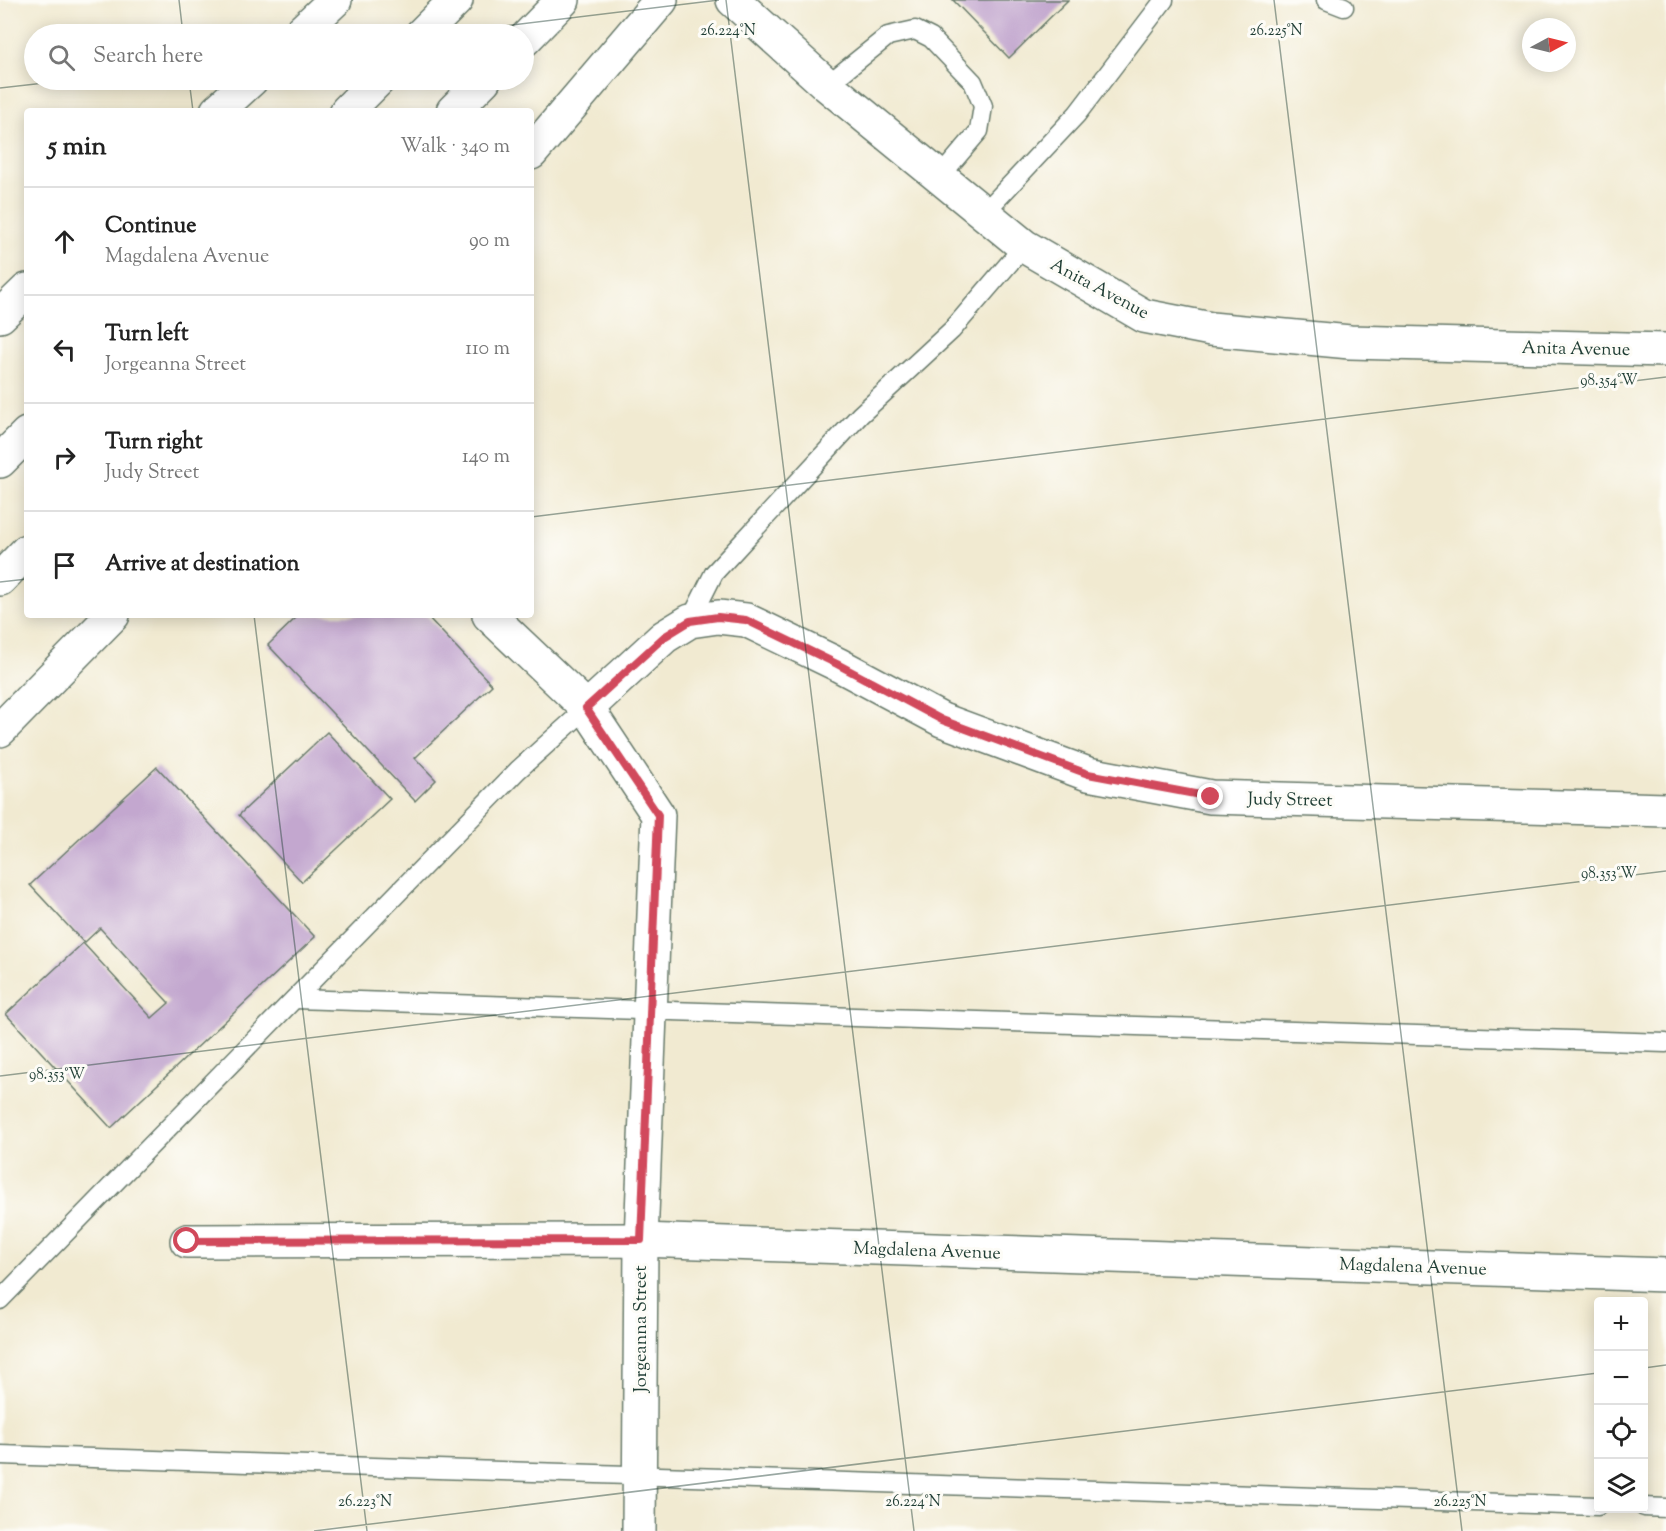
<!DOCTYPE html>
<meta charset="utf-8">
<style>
body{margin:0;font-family:"Sorts Mill Goudy",serif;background:#f2f2f2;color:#222}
.controls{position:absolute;right:18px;bottom:18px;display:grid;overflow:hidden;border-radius:6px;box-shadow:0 3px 15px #0003}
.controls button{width:54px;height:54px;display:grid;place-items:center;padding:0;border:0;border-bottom:2px solid #e0e0e0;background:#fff;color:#222;font:30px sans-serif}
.compass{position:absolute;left:1522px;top:18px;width:54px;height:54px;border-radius:50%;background:#fff;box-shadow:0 3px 15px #0003;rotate:83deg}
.stop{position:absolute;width:18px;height:18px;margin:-14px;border:4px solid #d1495b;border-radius:50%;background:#fff}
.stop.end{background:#d1495b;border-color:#fff;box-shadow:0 2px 6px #0008}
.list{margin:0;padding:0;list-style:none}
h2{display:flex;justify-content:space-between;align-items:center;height:78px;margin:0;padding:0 24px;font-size:26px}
h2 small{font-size:20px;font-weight:400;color:#767676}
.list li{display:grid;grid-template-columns:39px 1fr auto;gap:18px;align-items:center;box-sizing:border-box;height:108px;padding:0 24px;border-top:2px solid #e0e0e0}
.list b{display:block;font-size:22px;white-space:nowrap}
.list p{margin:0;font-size:20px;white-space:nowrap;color:#767676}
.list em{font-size:20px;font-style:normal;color:#767676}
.icon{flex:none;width:33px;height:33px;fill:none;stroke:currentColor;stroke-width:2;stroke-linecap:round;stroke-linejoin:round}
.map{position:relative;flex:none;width:1666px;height:1531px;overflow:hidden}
.search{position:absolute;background:#fff;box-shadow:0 3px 15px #0003;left:24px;top:24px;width:510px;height:66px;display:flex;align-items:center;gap:15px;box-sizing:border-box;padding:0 21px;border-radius:33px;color:#767676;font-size:22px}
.panel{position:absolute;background:#fff;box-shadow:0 3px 15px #0003;left:24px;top:108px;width:510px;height:510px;border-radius:6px}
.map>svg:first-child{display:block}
</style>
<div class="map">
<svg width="1666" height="1531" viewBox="0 0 1666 1531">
<rect width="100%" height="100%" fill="#fdfcf7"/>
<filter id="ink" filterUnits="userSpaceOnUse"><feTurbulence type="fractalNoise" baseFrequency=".0167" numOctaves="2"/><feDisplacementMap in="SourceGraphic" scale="12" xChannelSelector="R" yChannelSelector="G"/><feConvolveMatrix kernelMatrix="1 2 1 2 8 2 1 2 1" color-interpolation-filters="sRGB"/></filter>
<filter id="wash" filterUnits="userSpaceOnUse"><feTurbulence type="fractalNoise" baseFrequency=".008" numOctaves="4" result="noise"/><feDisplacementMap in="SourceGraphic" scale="24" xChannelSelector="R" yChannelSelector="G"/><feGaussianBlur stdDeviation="1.35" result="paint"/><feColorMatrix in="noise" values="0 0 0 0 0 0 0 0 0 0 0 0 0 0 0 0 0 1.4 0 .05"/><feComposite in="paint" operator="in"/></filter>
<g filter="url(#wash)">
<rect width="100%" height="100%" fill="#f1ead1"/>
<g id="blocks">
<g fill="#c3a7cf">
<polygon points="953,0 1068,0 1009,58"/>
<polygon points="299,615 426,615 492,685 415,758 436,780 415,801 268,645"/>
<polygon points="327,732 390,799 302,882 239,815"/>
<polygon points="157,767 315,937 111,1128 6,1014 83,943 152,1018 169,1003 100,928 84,943 30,885"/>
</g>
</g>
</g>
<g filter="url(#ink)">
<use href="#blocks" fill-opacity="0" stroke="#687a6b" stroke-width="1.5"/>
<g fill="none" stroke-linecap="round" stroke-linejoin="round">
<defs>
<g id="lane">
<polyline points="1326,0 1344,7"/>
<polyline points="827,85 888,36 915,30 931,38 973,82 983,106 979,131 938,179"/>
<polyline points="983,214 1077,114 1164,0"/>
<polyline points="690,621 714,573 860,415 952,330 1024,246"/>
<polyline points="295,999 1666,1043"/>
<polyline points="0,1300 518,770 587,708"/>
<polyline points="0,1455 1598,1506"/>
<polyline points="1644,1507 1666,1508"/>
</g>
<g id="street">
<polyline points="733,0 827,85 1024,246 1144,316 1211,329 1350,342 1666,350"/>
<polyline points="587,708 664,637 690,621 718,617 746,620 837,664 942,720 1088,774 1211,797 1666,810"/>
<polyline points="187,1241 641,1240 1666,1275"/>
</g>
<g id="secondary">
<polyline points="299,34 335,0"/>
<polyline points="217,111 251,80"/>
<polyline points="531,153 661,0"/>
<polyline points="0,316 27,290"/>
<polyline points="489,615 587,708 658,815 641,1240 639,1531"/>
<polyline points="0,730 113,615"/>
</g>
<g id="highway">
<polyline points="422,34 456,0"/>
<polyline points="524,40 563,0"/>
<polyline points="347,111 378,80"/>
<polyline points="453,111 484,80"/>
<polyline points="0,461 27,434"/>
<polyline points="0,579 27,551"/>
</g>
</defs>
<use href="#lane" stroke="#687a6b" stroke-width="21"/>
<use href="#street" stroke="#687a6b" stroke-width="36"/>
<use href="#secondary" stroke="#687a6b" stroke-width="36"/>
<use href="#highway" stroke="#687a6b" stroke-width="36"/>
<use href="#lane" stroke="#fff" stroke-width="18"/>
<use href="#street" stroke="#fff" stroke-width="33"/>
<use href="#secondary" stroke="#fff" stroke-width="33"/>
<use href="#highway" stroke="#fff" stroke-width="33"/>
</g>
</g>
<g fill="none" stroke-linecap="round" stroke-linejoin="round" filter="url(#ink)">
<polyline stroke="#d1495b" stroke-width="8" points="187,1241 641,1240 658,815 586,708 664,637 690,621 718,617 746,620 837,664 942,720 1088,774 1211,797"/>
</g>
<path fill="none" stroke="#1f3d34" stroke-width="1.5" stroke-opacity="0.45" d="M179 0 183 34M726 0 914 1531M1274 0 1462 1531M438 34 719 0M189 80 193 111M0 88 71 80M531 517 1666 377M0 582 27 579M254 615 367 1531M0 1076 1666 871M1644 1368 1666 1365M314 1531 1598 1373"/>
<g text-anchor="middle" stroke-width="6" stroke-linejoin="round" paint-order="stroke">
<g font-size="18" fill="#1f3d34" stroke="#fdfcf7">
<text transform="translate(1100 288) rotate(28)" y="6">Anita Avenue</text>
<text transform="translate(1576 348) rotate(1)" y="6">Anita Avenue</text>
<text transform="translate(1290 799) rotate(1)" y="6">Judy Street</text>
<text transform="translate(927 1250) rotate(2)" y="6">Magdalena Avenue</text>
<text transform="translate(1413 1266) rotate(2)" y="6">Magdalena Avenue</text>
<text transform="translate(640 1329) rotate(-90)" y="6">Jorgeanna Street</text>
</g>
</g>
<g font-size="15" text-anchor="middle" fill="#1f3d34" stroke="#fdfcf7" stroke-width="6" stroke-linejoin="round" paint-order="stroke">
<text x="728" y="35">26.224°N</text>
<text x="1276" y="35">26.225°N</text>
<text x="1609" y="385">98.354°W</text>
<text x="1609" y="878">98.353°W</text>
<text x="57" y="1079">98.353°W</text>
<text x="365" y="1506">26.223°N</text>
<text x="913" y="1506">26.224°N</text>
<text x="1460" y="1506">26.225°N</text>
</g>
</svg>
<div class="controls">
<button>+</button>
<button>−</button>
<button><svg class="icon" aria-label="locate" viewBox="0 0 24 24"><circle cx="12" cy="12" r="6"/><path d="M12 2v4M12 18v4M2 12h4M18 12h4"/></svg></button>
<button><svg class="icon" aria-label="layers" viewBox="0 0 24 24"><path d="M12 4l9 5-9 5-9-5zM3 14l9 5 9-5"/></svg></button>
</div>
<svg class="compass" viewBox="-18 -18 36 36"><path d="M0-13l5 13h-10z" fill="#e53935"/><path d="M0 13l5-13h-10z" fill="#767676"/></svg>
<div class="stop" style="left:187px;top:1241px"></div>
<div class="stop end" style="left:1211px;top:797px"></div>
<div class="search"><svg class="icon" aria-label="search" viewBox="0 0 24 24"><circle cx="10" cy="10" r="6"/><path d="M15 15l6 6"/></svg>Search here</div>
<section class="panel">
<h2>5 min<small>Walk · 340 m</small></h2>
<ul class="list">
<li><svg class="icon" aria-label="ahead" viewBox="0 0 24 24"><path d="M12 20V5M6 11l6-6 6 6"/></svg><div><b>Continue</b><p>Magdalena Avenue</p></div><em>90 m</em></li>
<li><svg class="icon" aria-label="left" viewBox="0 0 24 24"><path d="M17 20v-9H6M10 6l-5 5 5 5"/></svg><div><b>Turn left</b><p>Jorgeanna Street</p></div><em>110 m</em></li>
<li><svg class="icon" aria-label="right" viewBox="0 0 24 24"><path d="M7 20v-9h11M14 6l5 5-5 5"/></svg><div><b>Turn right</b><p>Judy Street</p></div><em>140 m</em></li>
<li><svg class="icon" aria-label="arrive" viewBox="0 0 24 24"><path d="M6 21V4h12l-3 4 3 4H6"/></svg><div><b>Arrive at destination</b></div></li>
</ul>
</section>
</div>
